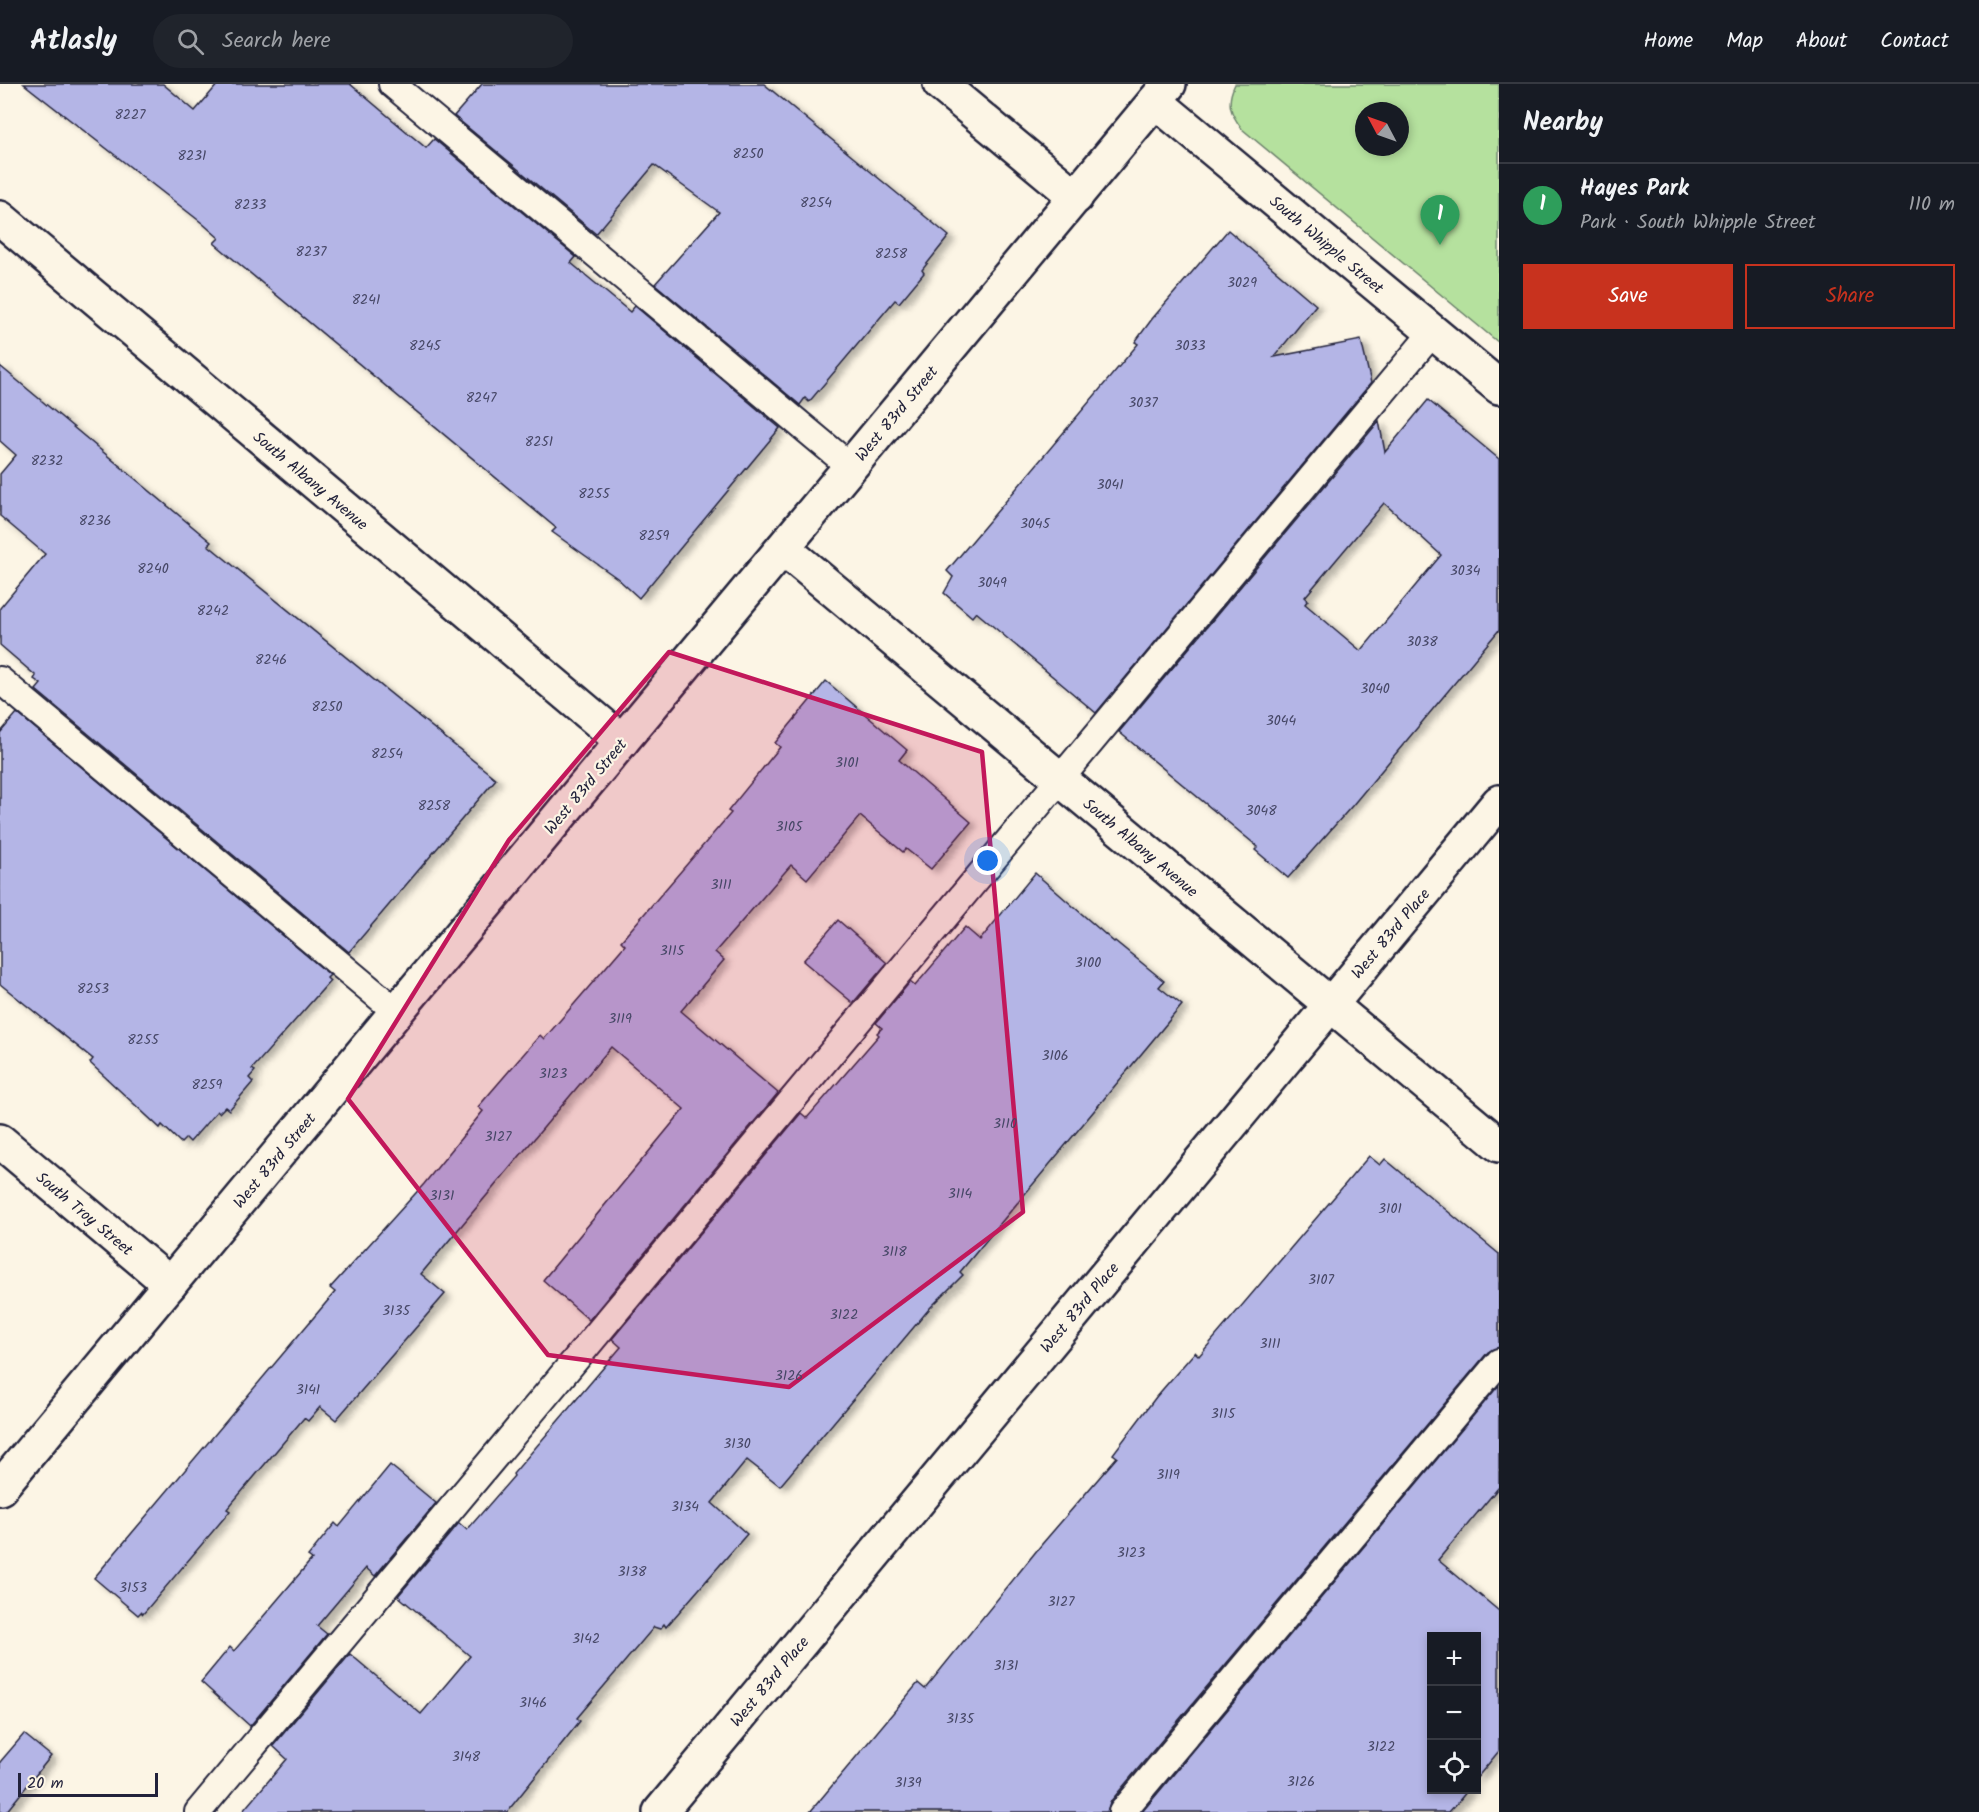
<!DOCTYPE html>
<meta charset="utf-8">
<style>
body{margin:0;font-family:Kalam,sans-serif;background:#20242c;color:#f1f3f6}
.controls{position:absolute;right:18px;bottom:18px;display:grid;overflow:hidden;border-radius:0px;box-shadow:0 3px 9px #0003}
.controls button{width:54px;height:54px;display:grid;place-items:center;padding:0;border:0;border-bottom:2px solid #363941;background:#171b24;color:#f1f3f6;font:30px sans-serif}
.compass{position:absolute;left:1355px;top:18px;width:54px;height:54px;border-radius:50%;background:#171b24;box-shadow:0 3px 9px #0003;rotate:311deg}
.scale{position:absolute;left:18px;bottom:15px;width:140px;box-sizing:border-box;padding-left:6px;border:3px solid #22223b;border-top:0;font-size:16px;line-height:21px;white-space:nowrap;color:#22223b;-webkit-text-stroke:4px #fcf5e5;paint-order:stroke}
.you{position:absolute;left:988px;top:777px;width:21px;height:21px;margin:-15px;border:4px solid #fff;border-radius:50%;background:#1a73e8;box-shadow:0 0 0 9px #1a73e833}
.badge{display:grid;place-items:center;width:39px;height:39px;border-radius:50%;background:#c8321e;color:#fff;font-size:20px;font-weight:700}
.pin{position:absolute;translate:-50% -50px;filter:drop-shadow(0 2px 3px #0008)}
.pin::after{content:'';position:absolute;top:32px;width:21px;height:18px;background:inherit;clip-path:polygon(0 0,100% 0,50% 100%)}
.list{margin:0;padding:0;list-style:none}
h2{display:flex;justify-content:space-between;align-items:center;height:78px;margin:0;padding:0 24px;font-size:26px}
h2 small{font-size:20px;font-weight:400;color:#9ea1a6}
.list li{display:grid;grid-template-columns:39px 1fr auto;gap:18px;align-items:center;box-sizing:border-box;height:84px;padding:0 24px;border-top:2px solid #363941}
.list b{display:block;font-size:22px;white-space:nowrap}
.list p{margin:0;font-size:20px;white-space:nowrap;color:#9ea1a6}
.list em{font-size:20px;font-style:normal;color:#9ea1a6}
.actions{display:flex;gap:12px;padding:18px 24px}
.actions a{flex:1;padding:14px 0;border:2px solid #c8321e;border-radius:0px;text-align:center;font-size:21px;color:#c8321e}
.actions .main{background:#c8321e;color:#fff}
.icon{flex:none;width:33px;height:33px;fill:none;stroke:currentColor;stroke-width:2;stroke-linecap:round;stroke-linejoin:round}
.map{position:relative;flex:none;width:1499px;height:1728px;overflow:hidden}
header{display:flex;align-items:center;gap:36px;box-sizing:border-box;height:84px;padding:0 30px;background:#171b24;border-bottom:2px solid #363941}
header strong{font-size:28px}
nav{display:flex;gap:33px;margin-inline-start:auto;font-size:21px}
.search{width:420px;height:54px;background:#20242c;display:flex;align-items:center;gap:15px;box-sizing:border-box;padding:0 21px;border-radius:33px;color:#9ea1a6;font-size:22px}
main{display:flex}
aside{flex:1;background:#171b24}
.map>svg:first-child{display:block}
</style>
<header>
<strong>Atlasly</strong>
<div class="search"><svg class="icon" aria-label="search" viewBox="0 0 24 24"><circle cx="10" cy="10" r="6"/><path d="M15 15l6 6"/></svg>Search here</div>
<nav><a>Home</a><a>Map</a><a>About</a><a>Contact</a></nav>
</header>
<main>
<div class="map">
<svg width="1499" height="1728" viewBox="0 0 1499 1728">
<defs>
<filter id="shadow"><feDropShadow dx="6" dy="4" stdDeviation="3" flood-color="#0004"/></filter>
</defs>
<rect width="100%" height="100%" fill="#fcf5e5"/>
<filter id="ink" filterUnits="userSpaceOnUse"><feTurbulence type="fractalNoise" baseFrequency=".0167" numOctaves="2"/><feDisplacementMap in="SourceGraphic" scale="12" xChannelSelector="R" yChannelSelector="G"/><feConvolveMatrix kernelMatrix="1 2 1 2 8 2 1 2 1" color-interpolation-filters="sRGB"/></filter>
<g filter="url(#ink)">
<path fill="#b5e19e" stroke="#6c826c" stroke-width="1.5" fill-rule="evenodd" d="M1235 0H1499V259L1242 45C1230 29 1226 19 1235 0ZM1364 27H1400V63H1364Z"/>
<g fill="#b4b5e6" stroke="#22223b" stroke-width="1.5" fill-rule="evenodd" filter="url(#shadow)">
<polygon points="24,0 163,0 195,27 218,0 350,0 426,64 434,55 576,173 571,179 630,228 635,222 780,344 639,514 617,494 552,448 556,444 214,159 219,154 202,139"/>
<polygon points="482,0 764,0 949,152 922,186 924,189 899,219 895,216 809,318 805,314 800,321 655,200 719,128 654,81 596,150 454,32"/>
<polygon points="1228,146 1316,221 1274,273 1361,256 1371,299 1096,629 976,528 972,533 944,509 953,493 947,487 1138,260 1135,258 1152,235"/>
<polygon points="0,282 211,458 208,461 496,695 349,868 36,606 41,600 34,595 36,592 0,561 0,524 45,470 0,432 0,390 16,371 0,357"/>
<path d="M1428 316 1499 375V546L1352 722 1288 794 1255 766 1258 763 1119 648 1379 337 1385 368ZM1384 419 1441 471 1361 567 1305 520 1308 516 1305 513Z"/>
<polygon points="826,597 907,666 899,676 971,738 931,785 906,765 903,768 860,732 807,795 791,781 715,868 724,876 681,927 778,1009 589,1236 543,1196 684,1025 611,963 421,1190 445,1210 336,1336 320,1323 308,1337 304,1334 227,1425 230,1427 143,1530 141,1528 138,1531 94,1494 335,1208 330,1204 424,1100 483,1027 478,1023 540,951 544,955 625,861 621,857 731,729 728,727 780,663 775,659"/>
<polygon points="17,629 330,891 327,894 330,897 252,985 255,987 249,994 253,998 229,1026 225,1023 219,1029 217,1027 190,1058 186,1054 181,1059 162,1041 160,1044 90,979 93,975 0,900 0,649"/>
<polygon points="1035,789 1114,858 1115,857 1164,897 1159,903 1182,921 960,1188 963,1191 930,1224 780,1402 747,1376 712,1419 747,1450 666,1543 664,1540 660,1545 654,1543 577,1634 580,1637 507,1728 242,1728 287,1675 273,1662 350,1570 421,1630 470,1572 398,1512 459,1439 467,1446 514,1392 513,1390 621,1263 612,1255 801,1029 807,1034 879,951 877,949 882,944 876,939 910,898 915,902 965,843 980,856"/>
<polygon points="838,836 887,879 853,919 803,877"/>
<polygon points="1369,1072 1380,1081 1385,1075 1499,1170 1499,1263 1488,1268 1110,1718 1107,1728 810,1728 918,1599 925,1605 1042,1460 1117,1373 1113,1370 1156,1313 1195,1268 1199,1272"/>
<polygon points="1499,1301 1499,1403 1438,1476 1499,1527 1499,1667 1476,1695 1476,1552 1431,1552 1431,1706 1468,1706 1458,1718 1449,1728 1142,1728"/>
<polygon points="390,1381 436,1419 375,1492 366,1484 317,1542 327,1550 250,1642 201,1598 230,1563 234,1567 312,1475 308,1472 335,1439 339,1443"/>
<polygon points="24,1650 51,1672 6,1728 0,1728 0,1678"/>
</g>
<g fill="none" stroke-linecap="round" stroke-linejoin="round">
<defs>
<g id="lane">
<polyline points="392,0 851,383"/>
<polyline points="0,596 397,928"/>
<polyline points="198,1728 1433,248"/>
<polyline points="1122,1728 1499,1278"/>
</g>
<g id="street">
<polyline points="940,0 1076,113"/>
<polyline points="1155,17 1499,303"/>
<polyline points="0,134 622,657"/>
<polyline points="783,464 1499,1061"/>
<polyline points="0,1057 170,1200"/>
<polyline points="660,1728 1499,718"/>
</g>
<polyline id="secondary" points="0,1404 1169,0"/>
</defs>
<use href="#lane" stroke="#22223b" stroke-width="30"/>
<use href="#street" stroke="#22223b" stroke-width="38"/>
<use href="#secondary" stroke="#22223b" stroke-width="38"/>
<use href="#lane" stroke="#fcf5e5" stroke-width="26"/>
<use href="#street" stroke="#fcf5e5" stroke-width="33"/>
<use href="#secondary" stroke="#fcf5e5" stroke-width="33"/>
</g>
</g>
<path fill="#c2185b" fill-opacity="0.2" stroke="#c2185b" stroke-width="4.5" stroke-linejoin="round" d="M669 568 982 668 1023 1128 789 1303 548 1271 348 1015 509 756Z"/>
<g text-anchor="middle" stroke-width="4.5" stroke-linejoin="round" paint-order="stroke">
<g font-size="14" fill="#464766">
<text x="130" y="35">8227</text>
<text x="748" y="74">8250</text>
<text x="192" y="76">8231</text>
<text x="816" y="123">8254</text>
<text x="250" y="125">8233</text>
<text x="311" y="172">8237</text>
<text x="891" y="174">8258</text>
<text x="1242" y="203">3029</text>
<text x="366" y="220">8241</text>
<text x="425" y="266">8245</text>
<text x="1190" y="266">3033</text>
<text x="481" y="318">8247</text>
<text x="1143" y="323">3037</text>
<text x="539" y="362">8251</text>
<text x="47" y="381">8232</text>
<text x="1110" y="405">3041</text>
<text x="594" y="414">8255</text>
<text x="95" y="441">8236</text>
<text x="1035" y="444">3045</text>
<text x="654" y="456">8259</text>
<text x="153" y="489">8240</text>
<text x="1465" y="491">3034</text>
<text x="992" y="503">3049</text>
<text x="213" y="531">8242</text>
<text x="1422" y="562">3038</text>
<text x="271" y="580">8246</text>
<text x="1375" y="609">3040</text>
<text x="327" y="627">8250</text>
<text x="1281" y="641">3044</text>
<text x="387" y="674">8254</text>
<text x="847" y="683">3101</text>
<text x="434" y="726">8258</text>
<text x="1261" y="731">3048</text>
<text x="789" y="747">3105</text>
<text x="721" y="805">3111</text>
<text x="672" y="871">3115</text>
<text x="1088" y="883">3100</text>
<text x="93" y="909">8253</text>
<text x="620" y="939">3119</text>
<text x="143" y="960">8255</text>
<text x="1055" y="976">3106</text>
<text x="553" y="994">3123</text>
<text x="207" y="1005">8259</text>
<text x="1005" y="1044">3110</text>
<text x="498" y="1057">3127</text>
<text x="960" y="1114">3114</text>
<text x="442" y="1116">3131</text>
<text x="1390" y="1129">3101</text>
<text x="894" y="1172">3118</text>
<text x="1321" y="1200">3107</text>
<text x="396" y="1231">3135</text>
<text x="844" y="1235">3122</text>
<text x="1270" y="1264">3111</text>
<text x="789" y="1296">3126</text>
<text x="308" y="1310">3141</text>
<text x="1223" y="1334">3115</text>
<text x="737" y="1364">3130</text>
<text x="1168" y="1395">3119</text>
<text x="685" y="1427">3134</text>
<text x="1131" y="1473">3123</text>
<text x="632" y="1492">3138</text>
<text x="133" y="1508">3153</text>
<text x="1061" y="1522">3127</text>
<text x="586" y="1559">3142</text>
<text x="1006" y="1586">3131</text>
<text x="533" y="1623">3146</text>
<text x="960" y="1639">3135</text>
<text x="1381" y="1667">3122</text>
<text x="466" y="1677">3148</text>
<text x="1301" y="1702">3126</text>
<text x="908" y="1703">3139</text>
</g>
<g font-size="16" fill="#22223b" stroke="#fcf5e5">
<text transform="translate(1327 160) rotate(40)" y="6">South Whipple Street</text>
<text transform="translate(896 329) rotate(-50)" y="6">West 83rd Street</text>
<text transform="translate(311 396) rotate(40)" y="6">South Albany Avenue</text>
<text transform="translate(585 702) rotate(-50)" y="6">West 83rd Street</text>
<text transform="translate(1141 763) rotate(40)" y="6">South Albany Avenue</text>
<text transform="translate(1390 849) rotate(-50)" y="6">West 83rd Place</text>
<text transform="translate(274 1076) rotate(-50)" y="6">West 83rd Street</text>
<text transform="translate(85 1129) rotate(40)" y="6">South Troy Street</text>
<text transform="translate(1079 1223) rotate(-50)" y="6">West 83rd Place</text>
<text transform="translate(769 1597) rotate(-50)" y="6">West 83rd Place</text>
</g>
</g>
</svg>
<div class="controls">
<button>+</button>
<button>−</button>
<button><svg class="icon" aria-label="locate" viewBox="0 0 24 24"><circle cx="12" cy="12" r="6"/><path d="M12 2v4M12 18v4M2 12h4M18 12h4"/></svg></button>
</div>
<svg class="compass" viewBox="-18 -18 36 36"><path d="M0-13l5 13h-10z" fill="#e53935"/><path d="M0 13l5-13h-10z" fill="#9ea1a6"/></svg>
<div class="scale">20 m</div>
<div class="you"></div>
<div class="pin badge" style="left:1440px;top:161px;background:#2e9e5b">1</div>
</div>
<aside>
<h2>Nearby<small></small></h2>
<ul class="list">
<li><span class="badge" style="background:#2e9e5b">1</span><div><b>Hayes Park</b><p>Park · South Whipple Street</p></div><em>110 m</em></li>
</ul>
<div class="actions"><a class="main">Save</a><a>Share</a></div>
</aside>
</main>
